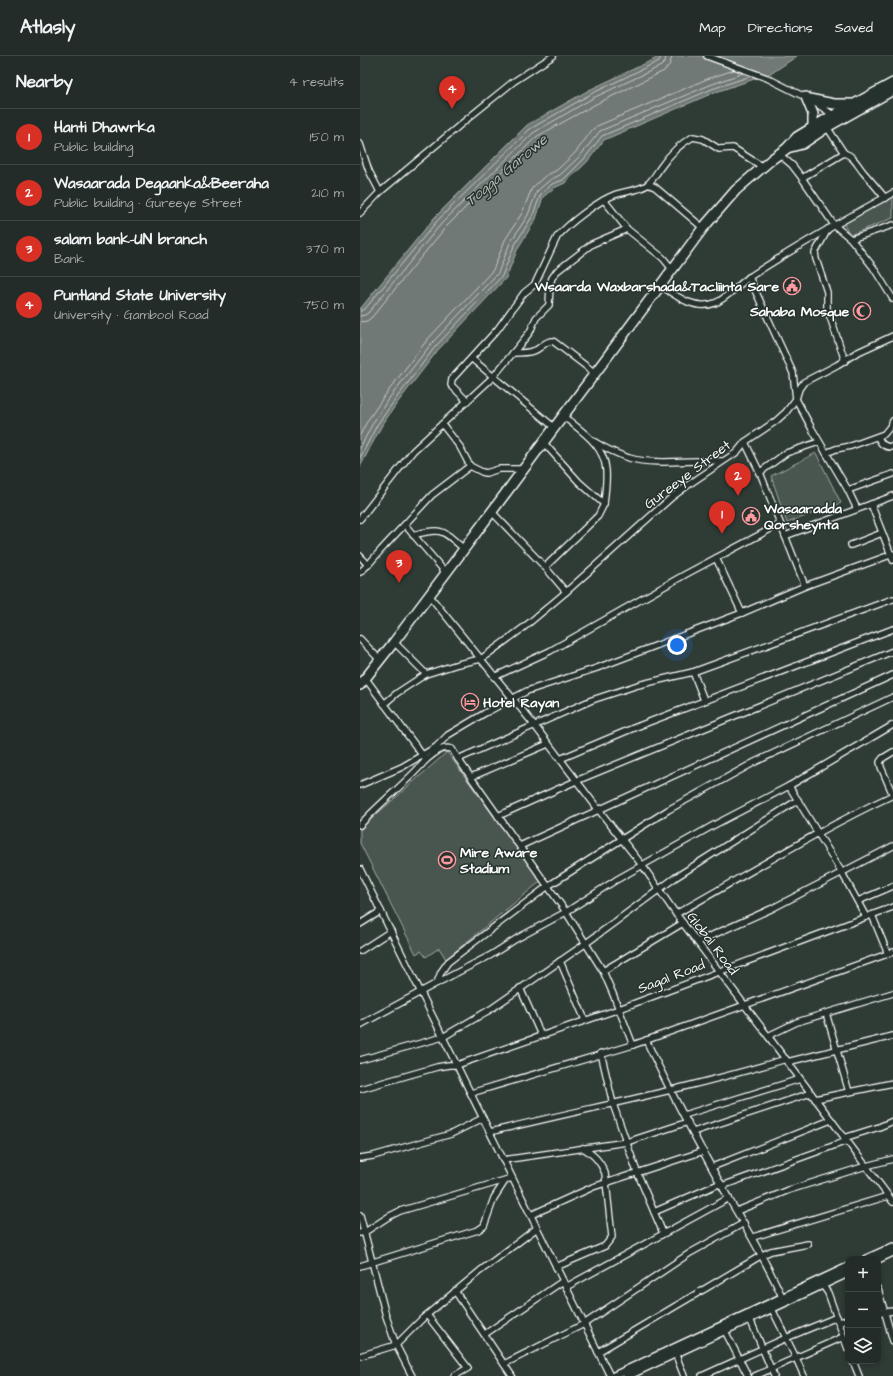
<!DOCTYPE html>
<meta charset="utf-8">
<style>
body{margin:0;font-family:"Architects Daughter",sans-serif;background:#2b3430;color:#f1f3f6}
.controls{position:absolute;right:12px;bottom:12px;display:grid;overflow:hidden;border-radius:8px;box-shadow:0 2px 6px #0003}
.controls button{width:36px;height:36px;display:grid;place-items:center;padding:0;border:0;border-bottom:1px solid #404845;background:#232c28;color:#f1f3f6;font:20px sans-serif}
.you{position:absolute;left:317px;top:589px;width:14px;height:14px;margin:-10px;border:3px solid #fff;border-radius:50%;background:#1a73e8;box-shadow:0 0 0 6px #1a73e833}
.badge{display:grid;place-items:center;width:26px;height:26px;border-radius:50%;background:#d93025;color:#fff;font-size:13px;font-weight:700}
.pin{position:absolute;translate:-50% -33px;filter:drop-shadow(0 1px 2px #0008)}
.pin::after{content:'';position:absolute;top:21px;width:14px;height:12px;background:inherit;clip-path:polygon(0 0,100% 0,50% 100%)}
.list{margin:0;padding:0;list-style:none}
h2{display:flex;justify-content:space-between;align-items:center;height:52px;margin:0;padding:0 16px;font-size:17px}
h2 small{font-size:13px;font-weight:400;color:#a3a7a8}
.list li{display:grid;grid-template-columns:26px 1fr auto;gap:12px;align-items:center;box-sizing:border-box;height:56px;padding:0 16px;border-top:1px solid #404845}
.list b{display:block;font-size:15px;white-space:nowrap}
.list p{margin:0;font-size:13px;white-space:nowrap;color:#a3a7a8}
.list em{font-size:13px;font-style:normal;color:#a3a7a8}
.icon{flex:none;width:22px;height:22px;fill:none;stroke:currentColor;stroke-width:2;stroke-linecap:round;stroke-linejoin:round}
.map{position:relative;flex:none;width:533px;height:1320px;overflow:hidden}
header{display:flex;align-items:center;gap:24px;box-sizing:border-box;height:56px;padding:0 20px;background:#232c28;border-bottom:1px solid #404845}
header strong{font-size:19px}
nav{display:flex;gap:22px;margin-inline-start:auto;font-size:14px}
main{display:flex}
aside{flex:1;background:#232c28}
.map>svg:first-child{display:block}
</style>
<header>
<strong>Atlasly</strong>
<nav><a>Map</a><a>Directions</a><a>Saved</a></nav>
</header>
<main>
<aside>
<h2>Nearby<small>4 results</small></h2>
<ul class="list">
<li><span class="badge">1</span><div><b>Hanti Dhawrka</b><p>Public building</p></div><em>150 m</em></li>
<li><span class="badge">2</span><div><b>Wasaarada Degaanka&amp;Beeraha</b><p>Public building · Gureeye Street</p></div><em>210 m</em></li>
<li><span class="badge">3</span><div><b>salam bank-UN branch</b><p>Bank</p></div><em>370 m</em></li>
<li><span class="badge">4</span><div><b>Puntland State University</b><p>University · Gambool Road</p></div><em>750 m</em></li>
</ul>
</aside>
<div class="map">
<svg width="533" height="1320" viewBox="0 0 533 1320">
<rect width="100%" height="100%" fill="#2f3b35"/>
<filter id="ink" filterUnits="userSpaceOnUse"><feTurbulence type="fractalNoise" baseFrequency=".025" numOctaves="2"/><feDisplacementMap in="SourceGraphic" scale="8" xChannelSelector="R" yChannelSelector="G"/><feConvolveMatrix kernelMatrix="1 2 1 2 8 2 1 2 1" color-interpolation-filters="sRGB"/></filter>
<g filter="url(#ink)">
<g fill="#4a544f" stroke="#a4aaa7">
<polygon points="533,141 533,162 490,179 483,167"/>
<polygon points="456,397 481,447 427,467 411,420"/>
<polygon points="87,696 181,825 86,903 79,892 66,901 61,895 56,898 0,787 0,773"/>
</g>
<polygon fill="#707975" stroke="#a9afac" points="301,0 437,0 412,17 353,37 244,84 227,106 205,127 194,132 183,141 176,163 158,192 146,222 78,294 35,350 21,371 0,411 0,253 74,162 167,69 229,34"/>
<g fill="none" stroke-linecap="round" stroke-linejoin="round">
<g stroke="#c6c9c8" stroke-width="1">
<polyline points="0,255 5,253 77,165 170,73 231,38 299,5 301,0"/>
<polyline points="0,260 5,259 9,256 81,168 173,77 233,42 301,10 305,6 306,0"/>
<polyline points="0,266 7,265 12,261 85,172 176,81 236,48 304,15 310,8 312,0"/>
<polyline points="0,379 8,364 23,342 67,284 133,214 145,184 162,157 172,132 185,120 197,114 216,96 232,74 237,70 347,23 374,14"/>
<polyline points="0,392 13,367 27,345 71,288 138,217 150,187 168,159 177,135 190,124 200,119 220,100 240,75 350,29 383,17"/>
<polyline points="0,402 17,369 32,348 75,291 142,220 154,190 172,161 181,138 192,128 203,124 224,103 242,80 352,33 391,20"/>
</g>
<defs>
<g id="minor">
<polyline points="347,0 407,22 449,43 475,60"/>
<polyline points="467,71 484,97"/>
<polyline points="0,88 9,115 20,136"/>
<polyline points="419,98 432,109 442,122 474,169 491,183 513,211 533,243"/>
<path d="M442 122 484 97C494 100 497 109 504 117 511 125 518 133 525 142"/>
<polyline points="288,128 295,131 343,172"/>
<polyline points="244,144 267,173 303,202 312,213"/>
<polyline points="0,157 20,136 112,59 153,26 193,0"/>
<polyline points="468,173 455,197 456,203 467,236 467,252 485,305"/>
<polyline points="491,183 533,169"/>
<polyline points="389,221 433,317 436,343 452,373 488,434 497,453"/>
<path d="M300 229C316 240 335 255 355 247 365 244 381 226 391 220 437 190 485 163 533 137"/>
<path d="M153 297C160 297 167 297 173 295 181 293 185 284 193 285L235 317"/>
<polyline points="112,303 195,372"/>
<path d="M107 345 91 329 92 323 137 274 164 237 175 228 197 181C208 168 238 145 254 139 265 135 277 135 287 129 292 125 296 118 300 112 309 99 319 88 333 81L343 83 359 93 373 92 403 111"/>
<path d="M203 360C221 375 244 388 246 414 247 425 245 437 244 448"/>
<polyline points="82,368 100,391 110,410 122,416 126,417 139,413 164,413"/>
<path d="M518 381C521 389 525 391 533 391"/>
<polyline points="183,386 219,426 244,448 238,460 185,511"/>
<path d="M235 386C246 393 257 398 269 402 295 410 334 403 362 405"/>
<polyline points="385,386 401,419 445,530"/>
<polyline points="466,397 476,393 491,390 524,378 529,372 533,365"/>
<polyline points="399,417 426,397 459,386"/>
<polyline points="488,434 533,418"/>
<polyline points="511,448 533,504"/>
<polyline points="132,456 185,511 206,536"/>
<polyline points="0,463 53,395 133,321 153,297 170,276 176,262 189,249 190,228 192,222 197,215 232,188 267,173"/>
<polyline points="45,469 86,517"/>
<path d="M53 479C83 471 82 474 104 493"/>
<polyline points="425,480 533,440"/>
<polyline points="491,489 522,477"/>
<polyline points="0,500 8,509"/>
<polyline points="356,502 382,557"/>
<polyline points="0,516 8,509 21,494 72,439 110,410"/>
<polyline points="69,539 175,670 238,753 282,809 316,858 533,1146"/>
<polyline points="0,583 20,604"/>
<polyline points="34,586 66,618"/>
<polyline points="333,616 344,644"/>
<polyline points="134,621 190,595 326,518 420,468"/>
<path d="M6 623 66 704C75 697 81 690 92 693L98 703 206 856 243 915 253 938 273 989"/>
<polyline points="24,648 37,637 66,618 98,608 121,603 163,572 206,536 312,441 331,427 377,396 385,386 416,365 426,356 436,343 439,333 444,326 477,309 496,297 533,280"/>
<polyline points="533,696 523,702 520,706 521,711 533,739"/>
<polyline points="98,703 232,644 278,629 333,616 533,543"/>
<polyline points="200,703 276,671 533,573"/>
<polyline points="111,721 188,688"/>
<polyline points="0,729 42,711 76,691 88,679 125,657 167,635 237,612 382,557 445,530 533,498"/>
<polyline points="429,730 481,815 506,861"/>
<polyline points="138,760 216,725 533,595"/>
<path d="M0 769C21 746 46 727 66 704"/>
<polyline points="160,790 533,619"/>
<polyline points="0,813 250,1320"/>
<polyline points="498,845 533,830"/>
<path d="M316 858C388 818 458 774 533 739"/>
<polyline points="512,859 528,898"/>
<polyline points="0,868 21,855"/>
<polyline points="337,886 411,853 533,790"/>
<polyline points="0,895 31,875"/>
<polyline points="200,905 225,964"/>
<polyline points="243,915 323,867"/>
<polyline points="77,927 81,916 88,906 188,830 308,754 395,706 533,641"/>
<polyline points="160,932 181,979"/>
<polyline points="466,957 489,1036"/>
<polyline points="0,969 77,927 131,899 156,883 206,856 256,824 354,769 429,730 533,669"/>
<polyline points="408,980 437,966 533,937"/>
<path d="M286 984C311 1038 340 1091 369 1143 389 1176 408 1209 424 1245"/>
<polyline points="241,997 253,1048 277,1116 303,1177"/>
<polyline points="0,1004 83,981 131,953 225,888 316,821 438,744"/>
<polyline points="427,1006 533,980"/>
<polyline points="0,1033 77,1011 89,1009 97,1009 259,953 533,851"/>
<polyline points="111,1037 273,989 533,896"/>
<polyline points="455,1043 533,1027"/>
<polyline points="324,1059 440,1023"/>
<path d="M130 1076C228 1052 328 1033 426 1003"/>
<polyline points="333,1076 451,1037"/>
<polyline points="484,1082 519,1071 533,1065"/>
<polyline points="0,1102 13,1100 91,1078 123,1062"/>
<polyline points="143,1104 267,1086 328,1066"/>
<polyline points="352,1111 471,1064"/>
<polyline points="362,1130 487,1085"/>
<polyline points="377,1155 429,1134 506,1110 533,1103"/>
<polyline points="294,1156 361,1127"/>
<polyline points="0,1159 26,1260 36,1289 52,1320"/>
<polyline points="171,1159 233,1131 344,1095"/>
<polyline points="0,1177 5,1176 28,1161 40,1155 152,1122"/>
<polyline points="393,1181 528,1140"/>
<polyline points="0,1210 118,1174 124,1170 134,1142 145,1125"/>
<path d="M196 1211 245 1190 252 1181 245 1117C240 1105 234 1099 223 1092"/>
<polyline points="461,1227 468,1237 488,1293"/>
<polyline points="206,1231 369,1142"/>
<polyline points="518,1233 533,1285"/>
<polyline points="95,1235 152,1320"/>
<polyline points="412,1253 436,1302 444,1320"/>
<polyline points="518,1257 533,1255"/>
<polyline points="67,1259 108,1312 94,1320"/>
<polyline points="390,1263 414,1320"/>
<polyline points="478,1266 488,1264"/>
<polyline points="365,1275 388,1320"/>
<polyline points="125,1278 203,1225"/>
<polyline points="314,1294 324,1320"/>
<polyline points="238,1296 402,1199 411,1195 448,1188"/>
<polyline points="0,1300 36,1289 63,1262 120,1215 177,1172"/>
<polyline points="493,1305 499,1320"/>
<polyline points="144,1308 224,1268 330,1197 384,1167"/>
<polyline points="342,1320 426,1282 477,1261"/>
<polyline points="395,1320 483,1281"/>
</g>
<g id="tertiary">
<polyline points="506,1203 533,1191"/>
<polyline points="518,1203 533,1196"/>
<polyline points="254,1320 488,1211"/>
<polyline points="267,1320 488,1217"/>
</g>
<g id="primary">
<polyline points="446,41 453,58 453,70"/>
<polyline points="449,43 474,48 491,48"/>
<polyline points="427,92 442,88 467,71 533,34"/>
<polyline points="0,629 34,586 104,493 329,191 343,172 376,134 412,103 426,93 437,81 465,64 533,27"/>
</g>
</defs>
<use href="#minor" stroke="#fff" stroke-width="8"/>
<use href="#tertiary" stroke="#fff" stroke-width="10"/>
<use href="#primary" stroke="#fff" stroke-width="12"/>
<use href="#minor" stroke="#26332d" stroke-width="5.5"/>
<use href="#tertiary" stroke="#26332d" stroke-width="7"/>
<use href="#primary" stroke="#26332d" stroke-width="9"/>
</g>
</g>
<defs>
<symbol id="civic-ring" viewBox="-11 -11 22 22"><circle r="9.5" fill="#26332d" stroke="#ff9aa2" stroke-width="1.5"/><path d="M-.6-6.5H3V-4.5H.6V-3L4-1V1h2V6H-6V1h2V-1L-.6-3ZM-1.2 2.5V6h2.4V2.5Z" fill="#ff9aa2"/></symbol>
<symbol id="mosque-ring" viewBox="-11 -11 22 22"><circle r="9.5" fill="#26332d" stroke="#ff9aa2" stroke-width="1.5"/><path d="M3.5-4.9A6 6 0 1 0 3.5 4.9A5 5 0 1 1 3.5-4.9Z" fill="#ff9aa2"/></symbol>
<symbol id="hotel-ring" viewBox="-11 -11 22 22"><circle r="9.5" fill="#26332d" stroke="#ff9aa2" stroke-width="1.5"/><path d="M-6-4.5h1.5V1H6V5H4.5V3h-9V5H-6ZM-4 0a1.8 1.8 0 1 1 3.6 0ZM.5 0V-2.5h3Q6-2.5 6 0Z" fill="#ff9aa2"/></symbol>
<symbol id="stadium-ring" viewBox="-11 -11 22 22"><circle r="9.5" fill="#26332d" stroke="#ff9aa2" stroke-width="1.5"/><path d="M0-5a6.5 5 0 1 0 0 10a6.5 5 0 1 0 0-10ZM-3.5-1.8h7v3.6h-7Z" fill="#ff9aa2"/></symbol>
</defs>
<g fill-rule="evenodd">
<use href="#civic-ring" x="422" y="220" width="20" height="20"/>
<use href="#mosque-ring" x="492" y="245" width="20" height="20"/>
<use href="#civic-ring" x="381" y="450" width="20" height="20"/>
<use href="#hotel-ring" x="100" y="636" width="20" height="20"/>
<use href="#stadium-ring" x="77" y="794" width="20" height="20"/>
</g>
<g text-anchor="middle" stroke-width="3" stroke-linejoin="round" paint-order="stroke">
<g font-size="14" font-weight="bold" fill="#fff" stroke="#26332d" text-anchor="start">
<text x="419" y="235" text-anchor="end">Wsaarda Waxbarshada&amp;Tacliinta Sare</text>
<text x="489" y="260" text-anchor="end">Sahaba Mosque</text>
<text x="404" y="457">Wasaaradda<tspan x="404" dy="16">Qorsheynta</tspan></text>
<text x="123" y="651">Hotel Rayan</text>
<text x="100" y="801">Mire Aware<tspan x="100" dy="16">Stadium</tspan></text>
</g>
<g font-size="14" fill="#fff" stroke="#26332d">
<text transform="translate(327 418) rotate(-37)" y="5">Gureeye Street</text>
<text transform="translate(353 887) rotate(53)" y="5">Global Road</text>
<text transform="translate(311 920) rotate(-21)" y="5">Sagal Road</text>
</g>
<g font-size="15" font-style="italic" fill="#b8bcba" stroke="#26332d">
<text transform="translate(146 114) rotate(-40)" y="5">Togga Garowe</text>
</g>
</g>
</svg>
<div class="controls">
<button>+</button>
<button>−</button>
<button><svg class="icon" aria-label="layers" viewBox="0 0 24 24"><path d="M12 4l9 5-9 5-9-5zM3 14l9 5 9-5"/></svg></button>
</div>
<div class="you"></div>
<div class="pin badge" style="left:362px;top:478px">1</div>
<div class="pin badge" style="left:378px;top:440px">2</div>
<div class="pin badge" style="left:39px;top:527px">3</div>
<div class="pin badge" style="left:92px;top:53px">4</div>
</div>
</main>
